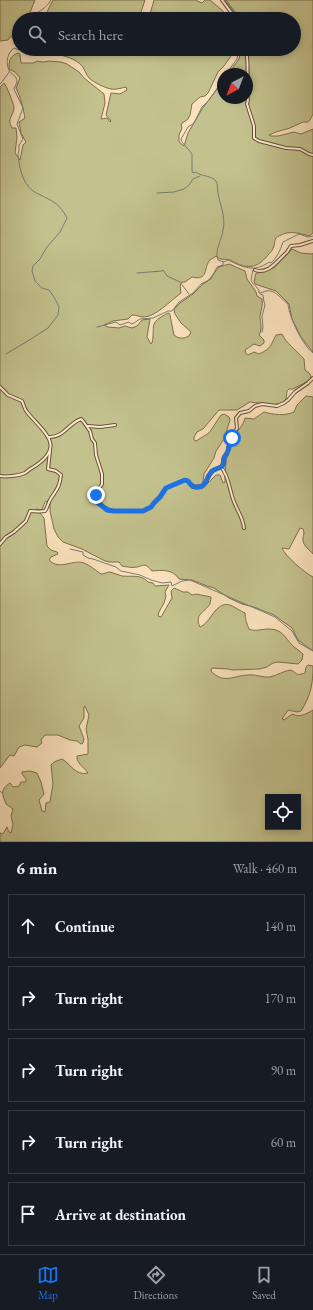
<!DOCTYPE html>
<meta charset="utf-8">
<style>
body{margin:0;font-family:"EB Garamond",serif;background:#242831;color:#f1f3f6}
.controls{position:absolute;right:12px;bottom:12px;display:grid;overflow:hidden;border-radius:0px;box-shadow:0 2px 6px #0003}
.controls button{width:36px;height:36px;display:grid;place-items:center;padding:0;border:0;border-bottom:1px solid #363941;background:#171b24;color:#f1f3f6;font:20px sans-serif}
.compass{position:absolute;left:217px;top:68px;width:36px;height:36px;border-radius:50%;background:#171b24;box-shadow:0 2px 6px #0003;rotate:222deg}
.stop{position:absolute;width:12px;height:12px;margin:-9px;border:3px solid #1a73e8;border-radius:50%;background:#fff}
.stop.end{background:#1a73e8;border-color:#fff;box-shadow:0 1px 4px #0008}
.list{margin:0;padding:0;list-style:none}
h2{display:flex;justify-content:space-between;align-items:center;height:52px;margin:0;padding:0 16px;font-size:17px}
h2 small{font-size:13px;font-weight:400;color:#9ea1a6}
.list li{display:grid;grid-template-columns:26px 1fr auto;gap:12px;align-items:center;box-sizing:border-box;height:64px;margin:0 8px 8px;padding:0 8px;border:1px solid #363941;border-radius:0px}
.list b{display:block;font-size:15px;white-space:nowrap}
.list em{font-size:13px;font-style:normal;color:#9ea1a6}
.icon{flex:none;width:22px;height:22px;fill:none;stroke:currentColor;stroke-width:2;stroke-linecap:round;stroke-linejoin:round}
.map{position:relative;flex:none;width:313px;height:842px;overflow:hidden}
.search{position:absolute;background:#171b24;box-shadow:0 2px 6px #0003;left:12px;right:12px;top:12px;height:44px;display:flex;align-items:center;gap:10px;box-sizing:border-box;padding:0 14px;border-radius:22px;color:#9ea1a6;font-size:15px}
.sheet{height:412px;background:#171b24}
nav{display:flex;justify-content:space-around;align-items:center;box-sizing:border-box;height:56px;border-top:1px solid #363941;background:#171b24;font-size:11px;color:#9ea1a6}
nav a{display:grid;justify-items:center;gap:2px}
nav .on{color:#1a73e8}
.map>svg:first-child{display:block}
</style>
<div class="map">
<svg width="313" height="842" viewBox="0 0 313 842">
<rect width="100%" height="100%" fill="#fbe2bd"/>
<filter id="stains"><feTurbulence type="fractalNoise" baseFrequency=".005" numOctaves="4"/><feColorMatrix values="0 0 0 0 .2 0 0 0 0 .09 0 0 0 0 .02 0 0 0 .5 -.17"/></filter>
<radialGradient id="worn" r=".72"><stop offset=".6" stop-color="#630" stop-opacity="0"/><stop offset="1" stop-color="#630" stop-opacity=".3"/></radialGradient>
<g fill="#c3c28e" stroke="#7d704b" fill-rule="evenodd">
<polygon points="0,0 35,0 29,15 28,19 19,19 19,33 11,36 8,40 0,41"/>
<polygon points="53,0 145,0 140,15 144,19 46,19 46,14"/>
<polygon points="154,0 195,0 202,3 205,0 210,0 223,11 225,19 145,19 150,14"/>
<path d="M225 0H313V114L310 120 308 122H303L290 128 276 132 269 135 271 136H278L294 132 301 134 313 129V233L309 236C299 233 289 230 279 236 274 238 275 242 274 246 273 250 270 253 267 256 257 269 246 269 232 261 226 257 222 262 216 256 214 258 211 259 210 260 203 268 209 281 192 277L185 282H182L180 286 181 293C171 300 155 318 142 317 138 316 136 315 132 315L128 319 113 321 104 325 108 327 119 328 125 326 132 328 137 326 142 320 150 319 147 337 151 344 152 343C156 325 147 324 168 313H169L170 315 174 335C179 339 183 339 189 336L191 332 181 323 175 314 174 310 176 307 180 303 193 294 203 284 208 281 219 267 229 264 245 271 247 279 256 292 257 296 262 299C263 305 261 310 260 316 260 323 263 328 259 335L264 340V343L260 346 254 344 245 350 246 354 248 355 254 352 259 354C272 348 270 346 276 335L282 334C286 343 297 351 304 359L305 370 309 373 311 376 310 380 293 389H289L287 391 286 399 282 403 272 405 250 402 237 410H219L203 429 197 432 194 437V440L196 441 209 433 221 415 224 414 229 417 230 420 224 439 216 451 214 458 204 474 202 489 216 475H220L223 483 225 482C225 467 226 453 232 440 236 432 244 425 245 418L254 419 264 412C274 415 285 416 294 412L297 405 306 396 313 397V554C310 550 302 545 303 539 303 535 305 534 303 529L300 528 289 549 282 548C285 556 305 573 313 577V651L298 640 292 628 274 615 254 607 242 604 229 598 214 588 207 586 192 580 179 579C173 569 162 570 152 571 145 563 145 565 137 567 132 568 127 567 122 566L119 562H109L103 560 82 549 63 542 58 537 54 529 50 511V503L48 501 45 502 42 510 36 509 35 512 40 513 44 518 47 546 51 550 57 552 58 554 51 557 49 560C59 571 73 559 84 563 90 565 96 571 101 574 104 574 107 572 110 572 114 573 118 575 122 576 130 577 142 574 148 582L153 583 155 586 169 585 165 592 166 596 164 603 159 612 158 616 161 617 172 598 171 591 174 588 183 592H188L192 595 196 594 211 597C211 599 210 603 210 604 204 613 194 614 200 627 211 623 215 601 230 605 235 607 240 611 245 613 245 619 247 624 249 629 255 632 262 629 268 629 283 629 284 637 293 646 296 649 300 651 303 654L302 660 298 664 278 662 273 663 267 667 260 669 233 670 228 669 212 668 211 671C224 685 234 675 249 675 256 674 263 678 270 677 278 675 283 671 291 670 298 674 296 676 305 673L306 667 308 665 313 666C313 684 311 695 301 711L297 712 288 710 282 719 284 720 292 714C300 718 306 714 313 710V842H0V833L3 834 7 827 9 832 11 833 13 824 11 816 13 809 6 804C2 793 0 790 10 783L13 787 19 786 21 782H26V779L22 774V772L30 771 37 773 41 782 44 794 39 800 42 811 45 812 46 803 50 802 53 784 51 765 54 762 62 759C71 764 75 776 88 773 84 767 76 763 77 756L88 754V739L86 729 89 715 85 706 84 707V718L79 726 84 739 83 743 81 744 77 741 70 740 58 735H45L41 740 42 743 37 747 25 745 19 747 14 756 10 755 0 768V87L4 83C7 87 13 102 14 107 14 116 6 118 12 128H16L17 137 15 153 20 160 23 145 26 142 21 133 19 122 25 118C23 108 21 98 16 88L20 78 15 72 9 69C9 60 10 56 18 53L20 54 21 63H33L37 61 43 62 49 61 61 62 67 64 79 72 84 78 104 94 105 103 101 119 107 118 110 122 111 121 106 115 111 93 120 94 127 90 126 87C121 88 116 90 111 89 105 88 93 82 89 78 84 72 85 66 76 61 67 55 56 56 48 49H235L231 56 224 66 218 72 208 93 205 96 200 97 192 104 190 115 188 119 181 124 182 128 179 135V142L184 146 188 133 202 109 223 81V98H247V74H228L239 59 241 49H294V19H239ZM268 797H298V827H268Z"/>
<polygon points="292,249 301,253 312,254 313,253 313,352 301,337 292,319 289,304 276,291 255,284 254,282 256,273 265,272 269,269 274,268"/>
</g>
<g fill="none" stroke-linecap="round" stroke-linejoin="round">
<g stroke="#767d72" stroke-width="1">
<polyline points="226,0 236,13 239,19"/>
<path d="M30 19C37 12 46 9 51 0"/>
<polyline points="19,31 12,36 12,38 14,40 19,41"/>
<polyline points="226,74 237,59 239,49"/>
<path d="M223 80 209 100 202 107 194 123 188 127 181 139 182 142 192 154V171L193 173 196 172C202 177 211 175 216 181 218 184 217 189 218 193 220 205 226 217 223 230 222 239 214 251 218 260L224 262 228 260C243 267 254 273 269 262L271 263C277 257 280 251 283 242L299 234 308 237 313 236"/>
<path d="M0 84C2 82 8 74 9 72"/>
<polyline points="157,193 174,192 184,189 189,185 193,179 200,176"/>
<path d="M253 270C250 285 250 279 259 290V293C261 293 263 292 266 291 275 289 281 299 288 304 289 317 303 346 313 353"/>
<polyline points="137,273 162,271 163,270 167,276 180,282 189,294"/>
<polyline points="260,294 263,295 264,302 265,305 262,316 263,327 262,332"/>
<polyline points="97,327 116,322 120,325 129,322 131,324 134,323 140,319 153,318 168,311 172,311 179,302 193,293 201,284 211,279 217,267 223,265 223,262"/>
<path d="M6 354 31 339 48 328 58 315 59 307 54 297 49 290 42 288 35 281 32 271 33 266 40 259 47 247 60 232 67 218C58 200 48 200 33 191 22 183 19 166 18 154L19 151V145L23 139 17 124 23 108 14 89C15 86 17 83 17 80 16 75 10 74 9 70 5 62 8 52 14 48L19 50 20 49"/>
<polyline points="70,549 83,552 83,555 88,558 93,559 116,567 121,571 140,575 151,580 162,583 171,582 172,586 182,581 190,580 275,617 292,631 299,643 313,651"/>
<polyline points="0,791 2,793"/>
</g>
<defs>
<g id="minor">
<polyline points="222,0 236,19"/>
<path d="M246 49C248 61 248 72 247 84"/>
<polyline points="247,94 248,100 247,104 254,126 254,138 259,141 286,148 300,149 309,154 313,155"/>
<path d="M255 270C268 275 277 261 285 254 288 252 289 248 291 246L300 245 313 241"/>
<path d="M0 387 8 395 22 401C24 405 24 409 27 412 45 434 67 446 32 468 29 469 27 472 25 473 18 476 7 477 0 476"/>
<polyline points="88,426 100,427 115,425"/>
<path d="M49 437C63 438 69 423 81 419L83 421 90 431 92 439 95 443 96 455 102 474V484L97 492 96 501 104 507 111 511H143L151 507 154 503 160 497 166 488 185 480 188 481 190 484 193 487 202 486 206 483 208 476 214 470 222 466 224 458 228 451 229 443 237 428 236 418 240 413 249 411 255 406 262 404 277 406 284 403 288 400 295 392 308 383 313 378"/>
<path d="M221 467C230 477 229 492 235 504 238 512 243 518 244 528"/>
<path d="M0 544 6 537 14 532 26 521 30 511C35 511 40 512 45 511 47 508 48 505 49 502 55 490 59 491 61 475L56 471 48 469 50 451"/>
</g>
</defs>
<use href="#minor" stroke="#685035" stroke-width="4"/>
<use href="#minor" stroke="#fcecd4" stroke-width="2"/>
</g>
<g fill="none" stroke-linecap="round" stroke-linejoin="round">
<path stroke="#1a73e8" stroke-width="5" d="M96 495V501L97 502 107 510 114 511H143L151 507 154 503 160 497 166 488 185 480 188 481C190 484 191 486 195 487 207 489 206 477 212 471 215 468 221 469 223 465 225 461 223 463 224 458 225 455 226 456 227 453 230 447 229 444 232 438"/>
</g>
<rect width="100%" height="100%" filter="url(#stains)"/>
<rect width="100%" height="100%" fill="url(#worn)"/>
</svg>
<div class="controls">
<button><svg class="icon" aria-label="locate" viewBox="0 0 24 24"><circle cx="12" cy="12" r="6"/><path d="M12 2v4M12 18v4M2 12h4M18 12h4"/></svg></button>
</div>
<svg class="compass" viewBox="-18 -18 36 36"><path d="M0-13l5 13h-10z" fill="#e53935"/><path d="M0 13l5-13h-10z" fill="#9ea1a6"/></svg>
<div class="stop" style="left:232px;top:438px"></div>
<div class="stop end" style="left:96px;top:495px"></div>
<div class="search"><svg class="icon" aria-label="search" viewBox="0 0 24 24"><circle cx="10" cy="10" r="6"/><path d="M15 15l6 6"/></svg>Search here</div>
</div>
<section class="sheet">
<h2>6 min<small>Walk · 460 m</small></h2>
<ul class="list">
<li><svg class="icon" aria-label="ahead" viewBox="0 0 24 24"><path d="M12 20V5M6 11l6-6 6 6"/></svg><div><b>Continue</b></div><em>140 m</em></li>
<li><svg class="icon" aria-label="right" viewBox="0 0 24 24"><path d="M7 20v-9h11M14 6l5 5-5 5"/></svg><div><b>Turn right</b></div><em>170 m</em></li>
<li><svg class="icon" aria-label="right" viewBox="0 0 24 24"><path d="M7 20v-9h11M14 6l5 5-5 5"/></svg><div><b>Turn right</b></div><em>90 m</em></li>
<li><svg class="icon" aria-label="right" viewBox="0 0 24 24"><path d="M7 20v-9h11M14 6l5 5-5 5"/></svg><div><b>Turn right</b></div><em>60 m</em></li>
<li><svg class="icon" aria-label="arrive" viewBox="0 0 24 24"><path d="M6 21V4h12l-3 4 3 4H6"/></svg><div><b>Arrive at destination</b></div></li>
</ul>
</section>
<nav>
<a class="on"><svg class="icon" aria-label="map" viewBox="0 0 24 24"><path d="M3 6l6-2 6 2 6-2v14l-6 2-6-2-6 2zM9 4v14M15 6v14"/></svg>Map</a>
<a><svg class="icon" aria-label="directions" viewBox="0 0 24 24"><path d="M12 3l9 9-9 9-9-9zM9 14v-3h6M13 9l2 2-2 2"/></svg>Directions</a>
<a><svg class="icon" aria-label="saved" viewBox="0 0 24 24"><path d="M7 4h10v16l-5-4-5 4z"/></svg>Saved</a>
</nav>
